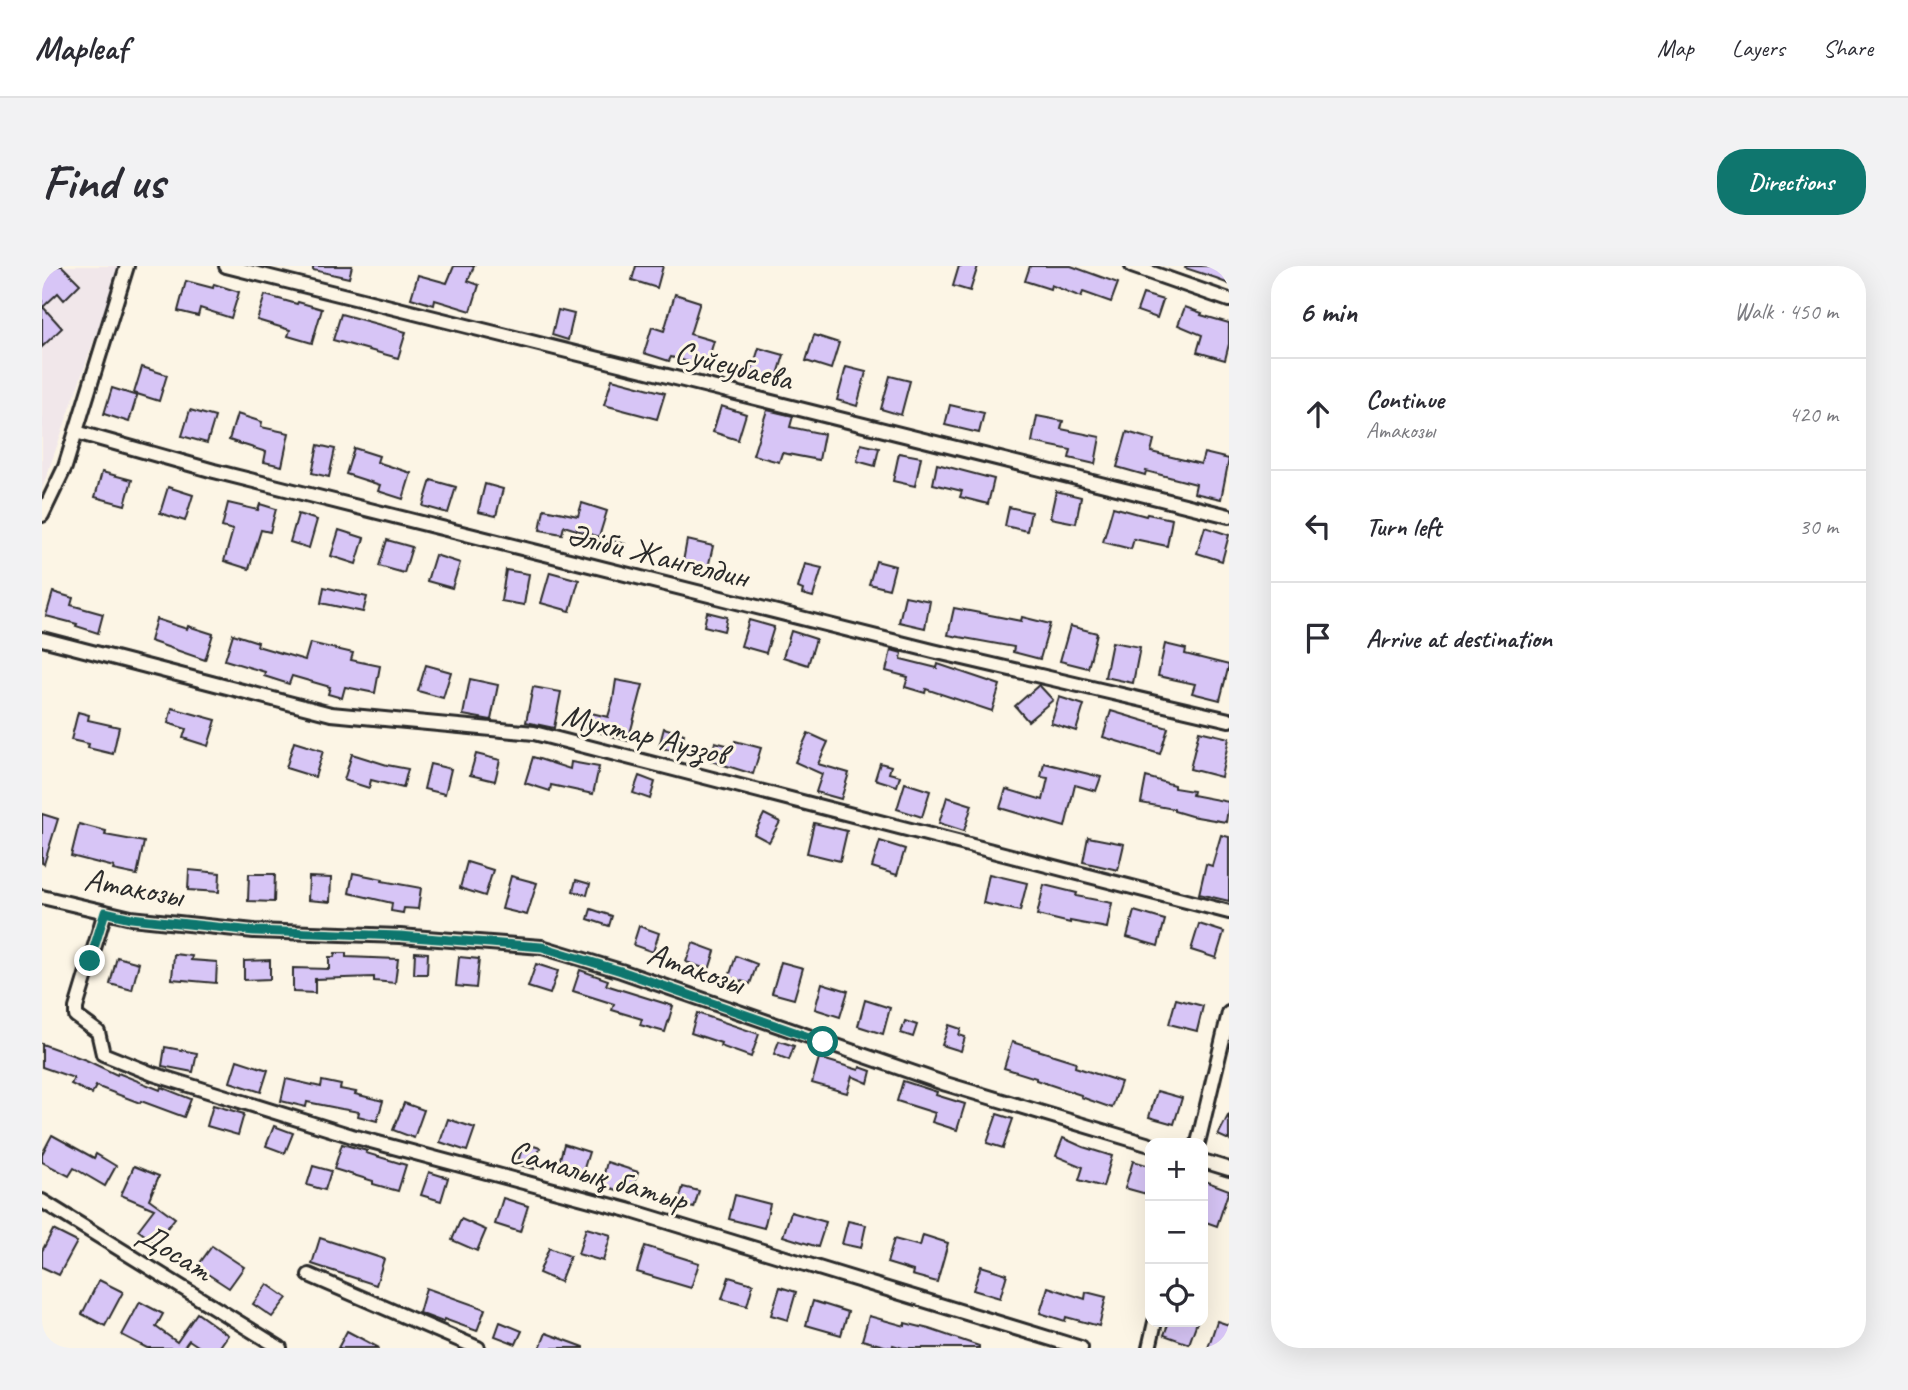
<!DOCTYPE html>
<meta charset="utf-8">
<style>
body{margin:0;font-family:Caveat,sans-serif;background:#f2f2f3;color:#2b2b33}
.controls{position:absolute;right:21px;bottom:21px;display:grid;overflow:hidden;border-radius:14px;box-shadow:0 7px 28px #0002}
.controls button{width:63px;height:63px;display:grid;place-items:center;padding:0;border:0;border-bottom:2px solid #e1e1e2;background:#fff;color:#2b2b33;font:35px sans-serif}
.stop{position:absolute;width:21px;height:21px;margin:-16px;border:5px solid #0f766e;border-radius:50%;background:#fff}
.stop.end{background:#0f766e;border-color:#fff;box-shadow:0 2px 7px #0008}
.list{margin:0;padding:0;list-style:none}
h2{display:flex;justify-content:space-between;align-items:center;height:91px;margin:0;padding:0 28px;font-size:30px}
h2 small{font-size:23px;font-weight:400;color:#7c7c81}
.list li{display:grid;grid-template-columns:46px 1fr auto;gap:21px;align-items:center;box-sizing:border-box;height:112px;padding:0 28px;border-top:2px solid #e1e1e2}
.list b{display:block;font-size:26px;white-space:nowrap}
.list p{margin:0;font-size:23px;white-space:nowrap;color:#7c7c81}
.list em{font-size:23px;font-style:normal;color:#7c7c81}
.icon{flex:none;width:38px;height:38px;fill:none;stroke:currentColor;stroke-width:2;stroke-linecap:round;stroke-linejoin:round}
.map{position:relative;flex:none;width:1187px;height:1082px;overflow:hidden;border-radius:28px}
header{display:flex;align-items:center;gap:42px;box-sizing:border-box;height:98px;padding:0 35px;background:#fff;border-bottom:2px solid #e1e1e2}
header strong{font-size:33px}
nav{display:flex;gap:38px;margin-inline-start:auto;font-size:24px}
.intro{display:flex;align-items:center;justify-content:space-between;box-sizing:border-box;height:168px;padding:0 42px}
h1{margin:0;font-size:49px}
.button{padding:18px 32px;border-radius:28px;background:#0f766e;color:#fff;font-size:24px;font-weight:700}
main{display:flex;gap:42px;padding:0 42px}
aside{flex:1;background:#fff;border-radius:28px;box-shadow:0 7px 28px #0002}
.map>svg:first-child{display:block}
</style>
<header>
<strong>Mapleaf</strong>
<nav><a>Map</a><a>Layers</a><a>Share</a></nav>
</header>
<div class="intro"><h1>Find us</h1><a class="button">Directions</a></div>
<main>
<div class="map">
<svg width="1187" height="1082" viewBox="0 0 1187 1082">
<rect width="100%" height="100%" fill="#fcf5e5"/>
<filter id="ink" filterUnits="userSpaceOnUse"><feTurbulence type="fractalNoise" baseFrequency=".0143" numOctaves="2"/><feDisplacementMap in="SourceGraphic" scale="14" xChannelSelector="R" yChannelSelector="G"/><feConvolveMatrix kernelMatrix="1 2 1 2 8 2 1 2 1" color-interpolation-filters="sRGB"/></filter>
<g filter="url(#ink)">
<polygon fill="#f1e7ea" points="0,0 78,0 0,223"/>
<g fill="#d7c5f6" stroke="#2b2b2b" stroke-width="2">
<polygon points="0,0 20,0 38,18 22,34 16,27 1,41 20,62 0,81"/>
<polygon points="271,0 310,0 307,12 271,4"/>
<polygon points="412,0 432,0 426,15 437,19 429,45 393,34 392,39 369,32 376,9 405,17"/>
<polygon points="594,0 621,0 615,22 590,14"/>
<polygon points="917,0 936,0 928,25 911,20"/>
<polygon points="988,0 1029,0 1076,17 1069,36 1041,26 1039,31 1009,19 1008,23 983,15"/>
<polygon points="1144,0 1187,0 1187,18 1174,13 1174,12 1143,2"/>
<polygon points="144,15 171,22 172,18 197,26 189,52 158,42 156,50 136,45"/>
<polygon points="633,28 658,36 648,68 672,75 664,101 629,91 627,95 602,87 610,61 622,65"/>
<polygon points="1101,28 1121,34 1115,52 1095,45"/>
<polygon points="223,29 255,38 256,36 280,43 270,77 246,70 248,64 215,54"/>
<polygon points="1143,41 1160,47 1159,49 1187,57 1187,78 1183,94 1155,86 1160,69 1136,59"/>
<polygon points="516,44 532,48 526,74 510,69"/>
<polygon points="299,48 364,66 356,92 291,74"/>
<polygon points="772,69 797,77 789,103 764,95"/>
<polygon points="717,82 742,89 734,115 709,107"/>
<polygon points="100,101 125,109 117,135 92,127"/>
<polygon points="804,101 824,106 815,140 795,134"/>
<polygon points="848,110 868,115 859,149 839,143"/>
<polygon points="570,113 623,127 615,153 562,139"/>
<polygon points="70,122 95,130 87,156 62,148"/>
<polygon points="908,139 942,147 937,167 903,159"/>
<polygon points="679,140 704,148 696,174 671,166"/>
<polygon points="148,144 173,151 165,177 140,170"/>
<polygon points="725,144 751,150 748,161 782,168 777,194 740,187 737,196 711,189"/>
<polygon points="195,148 220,156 219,161 247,167 240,200 222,196 224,186 187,174"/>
<polygon points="995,150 1021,155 1019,163 1058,171 1053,198 1027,192 1029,184 990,176"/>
<polygon points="1085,166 1112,174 1109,186 1159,198 1162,187 1187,193 1179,233 1152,227 1154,218 1104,205 1103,209 1075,201"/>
<polygon points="819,178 837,182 833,200 815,195"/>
<polygon points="276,179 293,183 287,211 270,207"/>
<polygon points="312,182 337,190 335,196 369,207 361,233 336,225 338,219 304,208"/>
<polygon points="857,187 879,191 873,220 851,215"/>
<polygon points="895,198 952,213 946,238 918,231 920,225 891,218"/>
<polygon points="60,206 90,214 83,239 53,231"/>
<polygon points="389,214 414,221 406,247 381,240"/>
<polygon points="443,218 461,223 454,250 436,246"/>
<polygon points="126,221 151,229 143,255 118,247"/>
<polygon points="1014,225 1039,231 1034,257 1008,252"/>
<polygon points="186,237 216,244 218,238 234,243 228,266 219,264 207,303 182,295 191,264 180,261"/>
<polygon points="540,237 565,245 557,271 522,260 520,268 498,264 502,243 536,250"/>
<polygon points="967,241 989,246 985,265 963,260"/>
<polygon points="1071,241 1104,250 1105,248 1130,253 1125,280 1092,273 1089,283 1061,276"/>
<polygon points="256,248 275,254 267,282 248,276"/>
<polygon points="1163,261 1187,269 1180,295 1155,287"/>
<polygon points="297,264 322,272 314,298 289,290"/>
<polygon points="556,271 583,278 581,286 555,280"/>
<polygon points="345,274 370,281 362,307 337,300"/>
<polygon points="645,274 671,280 665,306 640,301"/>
<polygon points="393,289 418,297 410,322 385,315"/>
<polygon points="834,295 853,300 847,323 827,318"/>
<polygon points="763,298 780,302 771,331 760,328 761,324 756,322"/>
<polygon points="464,304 487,308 482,339 459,335"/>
<polygon points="508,306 537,314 528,345 499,337"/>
<polygon points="282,321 325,331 321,346 279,337"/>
<polygon points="11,326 31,332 29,339 61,348 56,367 34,360 35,358 4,350"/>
<polygon points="863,330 888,335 883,362 857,356"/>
<polygon points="912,342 979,355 980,351 1008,358 998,393 971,386 972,381 906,369"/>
<polygon points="665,346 685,351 682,365 662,360"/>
<polygon points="114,353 145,363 146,360 171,368 163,394 108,375"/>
<polygon points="707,354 732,361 724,387 699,380"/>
<polygon points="1028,360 1055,367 1046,402 1018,395"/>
<polygon points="749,365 774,373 766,399 741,391"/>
<polygon points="191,368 216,376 215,380 263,394 268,377 311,387 309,394 338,400 333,427 303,421 300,432 286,428 288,421 250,410 247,418 222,410 223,406 183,394"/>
<polygon points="1070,376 1098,381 1091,417 1063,411"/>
<polygon points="1123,378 1144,383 1143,388 1187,399 1178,434 1150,427 1153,418 1116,410"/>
<polygon points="849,384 860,387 859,393 895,402 896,398 958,419 950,445 884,423 883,427 863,421 866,411 844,405"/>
<polygon points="384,399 409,406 401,432 376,425"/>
<polygon points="428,413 456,419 449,454 421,449"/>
<polygon points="574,414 601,419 586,475 540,461 545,446 566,451 571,434"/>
<polygon points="997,419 1011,434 986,455 973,440"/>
<polygon points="491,421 519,426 512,462 484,456"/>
<polygon points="1017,431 1042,439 1034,465 1009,457"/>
<polygon points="130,442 174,454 166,480 141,472 144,463 126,457"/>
<polygon points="1069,445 1126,462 1118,488 1061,471"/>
<polygon points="36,446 47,449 46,454 77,461 71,488 46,482 47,478 29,474"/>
<polygon points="622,462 642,468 637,487 617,481"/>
<polygon points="1157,465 1187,472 1179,511 1148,503"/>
<polygon points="766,467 786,476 776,498 807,507 799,533 774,526 780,508 753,496"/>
<polygon points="693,475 719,482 711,508 669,495 673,476 692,481"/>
<polygon points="252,476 281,485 273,511 244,502"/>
<polygon points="310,488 345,499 366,503 361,522 329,514 327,522 302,514"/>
<polygon points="434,488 458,494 453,515 428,509"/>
<polygon points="491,491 528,503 529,496 557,501 551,528 509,519 508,525 483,517"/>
<polygon points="838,497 849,500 847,507 858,510 855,520 833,513"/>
<polygon points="1002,497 1059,511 1054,525 1033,519 1023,561 958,542 964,523 1001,534 1006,512 999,511"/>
<polygon points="388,498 409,503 403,528 382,523"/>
<polygon points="597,510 613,516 608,533 591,527"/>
<polygon points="1104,511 1132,519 1132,522 1151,525 1150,529 1187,536 1184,556 1149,550 1132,545 1132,543 1099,537"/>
<polygon points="863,517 888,525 880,551 855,543"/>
<polygon points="905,531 930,539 922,565 897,557"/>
<polygon points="0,548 16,553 2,598 0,597"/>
<polygon points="722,548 738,556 727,576 712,568"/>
<polygon points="772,557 805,565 798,595 765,587"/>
<polygon points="37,558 64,565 63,569 102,576 95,609 71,604 72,601 29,590"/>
<polygon points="1179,569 1187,571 1187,635 1157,628 1164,598 1170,600"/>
<polygon points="1046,571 1082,578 1076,604 1041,596"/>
<polygon points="838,575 863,583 855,609 830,601"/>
<polygon points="425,596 451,604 443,630 418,622"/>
<polygon points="147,604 178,607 177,626 146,624"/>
<polygon points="311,607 341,613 340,615 379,622 376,643 362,642 361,647 349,645 350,637 307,627"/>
<polygon points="207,608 233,608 232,636 206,635"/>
<polygon points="947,608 985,617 978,645 941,637"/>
<polygon points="469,610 495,617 485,649 460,643"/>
<polygon points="267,611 289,612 288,636 266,634"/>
<polygon points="534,614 548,618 545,629 531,625"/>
<polygon points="1002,619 1035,627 1034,630 1070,637 1065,662 1028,655 1028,657 995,649"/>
<polygon points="549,643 570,650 567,660 546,653"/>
<polygon points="1092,645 1123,654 1116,680 1085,671"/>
<polygon points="1157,658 1182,666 1174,692 1149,684"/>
<polygon points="597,660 617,667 611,686 591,679"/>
<polygon points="651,677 673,685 667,704 644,696"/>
<polygon points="373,686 386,687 385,708 372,708"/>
<polygon points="293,687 304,687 304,691 356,693 353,717 332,715 332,711 273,713 273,727 251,726 251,702 287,703 287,691 292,691"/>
<polygon points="132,688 150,690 149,694 175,696 174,717 130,713"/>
<polygon points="694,690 715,698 708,718 687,711"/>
<polygon points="75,691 97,697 90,724 68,718"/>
<polygon points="417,691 437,693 434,722 414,720"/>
<polygon points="228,694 228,713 202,714 202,695"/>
<polygon points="739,696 761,702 752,733 730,727"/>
<polygon points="494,698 516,705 508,728 486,721"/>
<polygon points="538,704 566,714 564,719 631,740 623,766 598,759 600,753 570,744 572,738 531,725"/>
<polygon points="780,717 806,725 798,751 773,743"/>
<polygon points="1134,733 1161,740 1155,765 1127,758"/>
<polygon points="823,734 848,742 841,768 816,760"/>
<polygon points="655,747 717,768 709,791 678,780 679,777 649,767"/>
<polygon points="863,755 875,759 871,771 859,767"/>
<polygon points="907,759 919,763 917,769 923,771 919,785 900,779"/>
<polygon points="737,775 752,780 747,794 732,788"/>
<polygon points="970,776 1034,796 1033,801 1079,816 1070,842 1039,831 1039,829 994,814 994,812 962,802"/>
<polygon points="0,778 44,794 75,809 76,807 118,824 119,821 149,833 142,851 99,835 98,837 54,820 50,828 29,818 32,812 0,801"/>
<polygon points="123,781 155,787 151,806 120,800"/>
<polygon points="777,792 817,804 818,801 829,805 826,817 810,810 805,827 770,817"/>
<polygon points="195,794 226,804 219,826 188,816"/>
<polygon points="244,813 279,821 280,815 299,819 298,823 314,826 313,828 341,835 335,855 316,850 317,846 300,843 265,836 264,841 239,835"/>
<polygon points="861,815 895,826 894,829 923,838 915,864 890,856 893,847 855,835"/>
<polygon points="1115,825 1140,832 1132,858 1107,851"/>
<polygon points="362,837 382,844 372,872 351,864"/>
<polygon points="171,839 202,848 196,869 165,860"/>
<polygon points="955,848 971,853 961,882 945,877"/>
<polygon points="1187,848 1187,874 1176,869"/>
<polygon points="406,853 433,862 425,885 398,876"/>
<polygon points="232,860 251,867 243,887 224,880"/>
<polygon points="10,869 52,892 54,888 74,900 63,920 32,902 27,910 0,896 0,888"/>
<polygon points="1021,872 1041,881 1070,890 1061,921 1037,914 1041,901 1014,890"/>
<polygon points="482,877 498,882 492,903 475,898"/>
<polygon points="300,878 325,885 324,887 364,899 356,925 331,918 331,915 292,903"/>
<polygon points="522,878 547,886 539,912 515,904"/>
<polygon points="1091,895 1108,900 1108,929 1083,922"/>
<polygon points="565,896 596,906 588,928 559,919"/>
<polygon points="92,900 117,910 107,933 133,952 113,977 96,964 112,943 79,929"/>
<polygon points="271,900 289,905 283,924 265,919"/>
<polygon points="387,906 406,912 399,935 379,929"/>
<polygon points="1163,915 1187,924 1175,960 1161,955 1161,921"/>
<polygon points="641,921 657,925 652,942 636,938"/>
<polygon points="693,929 728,938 722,962 687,953"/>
<polygon points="461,932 486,940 478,966 453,958"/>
<polygon points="749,946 784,956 776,981 741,970"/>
<polygon points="419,953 444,964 435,985 410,974"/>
<polygon points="806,955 824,959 819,982 800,978"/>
<polygon points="544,962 569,969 561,995 536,988"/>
<polygon points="11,964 35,976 17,1009 0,1001 0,985"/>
<polygon points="881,969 906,977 895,1016 870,1009 871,1005 845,997 852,973 878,980"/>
<polygon points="278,972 342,993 334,1019 270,998"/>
<polygon points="170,980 202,1001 187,1022 155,1001"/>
<polygon points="603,980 657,997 649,1022 595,1006"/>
<polygon points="507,982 528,990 518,1016 497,1007"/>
<polygon points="939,1000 965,1008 958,1032 931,1024"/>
<polygon points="687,1011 711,1018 705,1040 680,1033"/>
<polygon points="57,1014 81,1026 63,1060 40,1048"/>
<polygon points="225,1018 245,1032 230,1051 211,1038"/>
<polygon points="738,1021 754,1026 746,1054 729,1049"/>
<polygon points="1006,1021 1043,1033 1044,1026 1064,1031 1057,1060 1024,1051 1023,1055 998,1047"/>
<polygon points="384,1022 443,1043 435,1065 402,1053 401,1056 377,1047"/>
<polygon points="771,1035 806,1046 799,1069 764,1059"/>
<polygon points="98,1036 121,1048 114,1061 135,1076 155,1047 186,1069 177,1082 159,1082 147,1074 142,1081 144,1082 105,1082 80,1069"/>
<polygon points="827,1050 863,1060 863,1057 887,1063 937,1080 937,1082 861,1082 851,1079 850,1082 820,1074"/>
<polygon points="1175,1055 1187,1059 1187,1082 1166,1082"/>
<polygon points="458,1056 480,1065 474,1078 453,1070"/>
<polygon points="1127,1056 1155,1056 1147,1078 1122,1069"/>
<polygon points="305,1065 337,1082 296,1082"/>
<polygon points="504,1067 542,1081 542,1082 498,1082"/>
</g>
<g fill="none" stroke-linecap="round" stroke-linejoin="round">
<defs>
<g id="minor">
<polyline points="184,0 1187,250"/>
<polyline points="1090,0 1187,34"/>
<polyline points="34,166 172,205 891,385 1187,454"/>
<polyline points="0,249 23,201 85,0"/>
<polyline points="0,373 289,448 492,467 1187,646"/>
<polyline points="0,631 89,652 212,665 358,670 500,681 579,705 904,818 1108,879"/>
<polyline points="63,646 34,742 34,750 56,766 61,788 111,808 310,870 586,944 1039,1082"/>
<polyline points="1156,877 1187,747"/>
<polyline points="1161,895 1187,903"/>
<polyline points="0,935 238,1082"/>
<polyline points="267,1009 436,1082"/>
<polyline points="1107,1082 1113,1056"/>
</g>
</defs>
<use href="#minor" stroke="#2b2b2b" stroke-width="18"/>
<use href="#minor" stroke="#fcf5e5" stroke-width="12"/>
</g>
</g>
<g fill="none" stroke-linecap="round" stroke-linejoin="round" filter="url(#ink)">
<polyline stroke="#0f766e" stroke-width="9" points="48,695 63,646 89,652 212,665 358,670 500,681 579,705 781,776"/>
</g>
<g text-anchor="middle" stroke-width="6" stroke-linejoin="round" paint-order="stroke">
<g font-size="33" fill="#2b2b2b" stroke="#fcf5e5">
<text transform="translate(692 98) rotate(14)" y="12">Суйеубаева</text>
<text transform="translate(616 288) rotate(14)" y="12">Әліби Жангелдин</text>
<text transform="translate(603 467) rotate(14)" y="12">Мухтар Ауэзов</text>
<text transform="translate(92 620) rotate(10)" y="12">Атакозы</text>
<text transform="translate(654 701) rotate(19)" y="12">Атакозы</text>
<text transform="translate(557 908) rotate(16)" y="12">Самалық батыр</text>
<text transform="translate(134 985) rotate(32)" y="12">Досат</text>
</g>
</g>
</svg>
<div class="controls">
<button>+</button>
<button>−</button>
<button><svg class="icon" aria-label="locate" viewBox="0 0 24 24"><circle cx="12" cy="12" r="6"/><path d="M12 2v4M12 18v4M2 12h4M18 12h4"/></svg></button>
</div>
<div class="stop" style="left:781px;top:776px"></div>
<div class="stop end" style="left:48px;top:695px"></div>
</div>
<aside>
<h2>6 min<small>Walk · 450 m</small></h2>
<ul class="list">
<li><svg class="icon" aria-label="ahead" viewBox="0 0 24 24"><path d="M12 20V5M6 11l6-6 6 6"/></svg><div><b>Continue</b><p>Атакозы</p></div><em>420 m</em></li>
<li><svg class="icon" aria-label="left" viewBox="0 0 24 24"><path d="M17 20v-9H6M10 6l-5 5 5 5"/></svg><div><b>Turn left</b></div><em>30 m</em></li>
<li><svg class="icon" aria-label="arrive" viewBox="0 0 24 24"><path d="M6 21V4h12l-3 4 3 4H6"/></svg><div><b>Arrive at destination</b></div></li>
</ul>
</aside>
</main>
